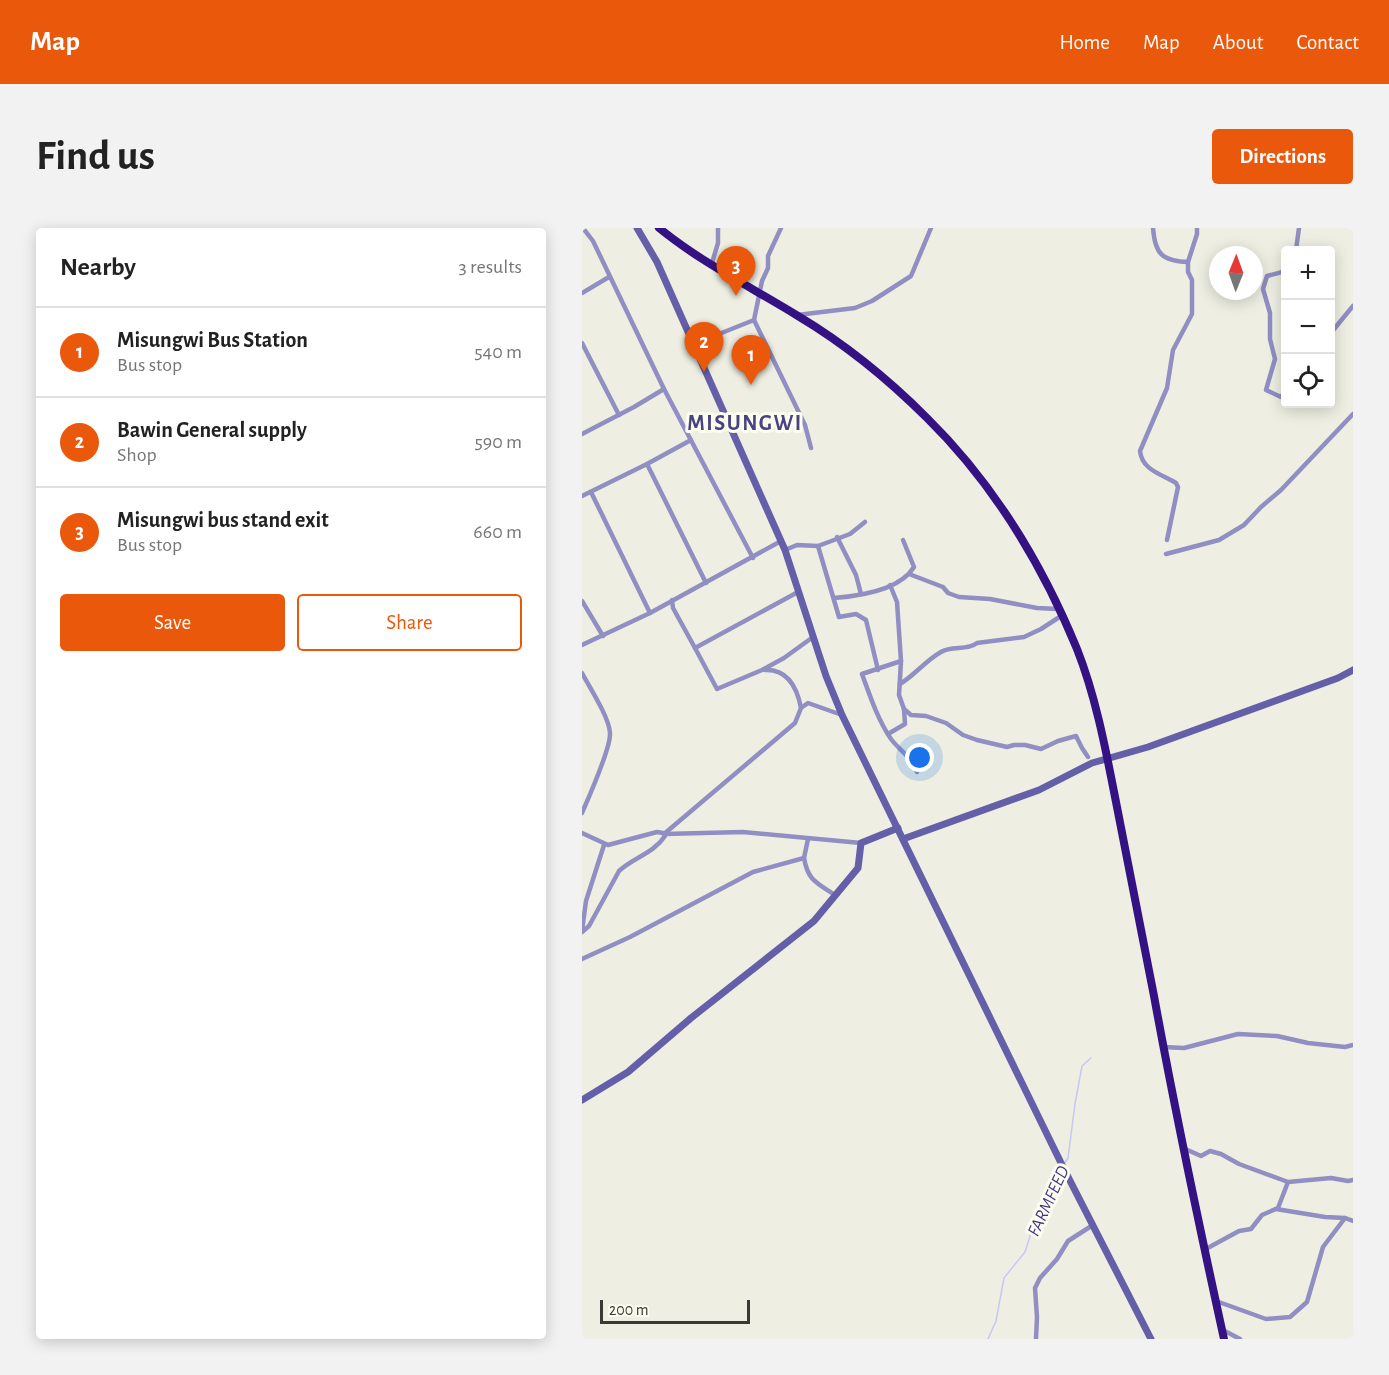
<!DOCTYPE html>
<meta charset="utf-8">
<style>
body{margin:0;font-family:"Alegreya Sans",sans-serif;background:#f2f2f2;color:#222}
.controls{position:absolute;right:18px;top:18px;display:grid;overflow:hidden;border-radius:6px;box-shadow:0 3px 15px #0003}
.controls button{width:54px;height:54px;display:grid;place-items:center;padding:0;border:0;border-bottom:2px solid #e0e0e0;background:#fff;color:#222;font:30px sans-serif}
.compass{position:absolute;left:627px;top:18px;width:54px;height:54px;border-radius:50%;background:#fff;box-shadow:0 3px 15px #0003;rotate:1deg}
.scale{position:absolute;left:18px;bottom:15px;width:150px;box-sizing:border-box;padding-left:6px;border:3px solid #393a35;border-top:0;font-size:16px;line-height:21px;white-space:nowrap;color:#393a35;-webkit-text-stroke:4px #fcfdef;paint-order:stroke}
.you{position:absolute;left:338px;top:530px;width:21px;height:21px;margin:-15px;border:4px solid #fff;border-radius:50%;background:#1a73e8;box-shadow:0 0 0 9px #1a73e833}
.badge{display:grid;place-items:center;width:39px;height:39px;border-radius:50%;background:#ea580c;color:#fff;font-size:20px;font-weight:700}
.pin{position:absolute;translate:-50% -50px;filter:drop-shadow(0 2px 3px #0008)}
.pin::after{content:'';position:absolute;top:32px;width:21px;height:18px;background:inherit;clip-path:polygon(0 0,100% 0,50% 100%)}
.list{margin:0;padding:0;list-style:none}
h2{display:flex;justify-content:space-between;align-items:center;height:78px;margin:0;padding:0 24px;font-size:26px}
h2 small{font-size:20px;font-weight:400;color:#767676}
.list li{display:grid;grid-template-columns:39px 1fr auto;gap:18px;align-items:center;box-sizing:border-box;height:90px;padding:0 24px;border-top:2px solid #e0e0e0}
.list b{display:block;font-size:22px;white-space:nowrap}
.list p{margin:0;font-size:20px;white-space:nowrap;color:#767676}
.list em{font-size:20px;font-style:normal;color:#767676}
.actions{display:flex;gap:12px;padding:18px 24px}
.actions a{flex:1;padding:14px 0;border:2px solid #ea580c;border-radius:6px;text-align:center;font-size:21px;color:#ea580c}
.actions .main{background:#ea580c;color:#fff}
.icon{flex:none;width:33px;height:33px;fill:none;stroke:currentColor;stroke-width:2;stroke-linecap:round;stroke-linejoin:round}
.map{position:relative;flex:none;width:771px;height:1111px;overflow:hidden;border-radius:6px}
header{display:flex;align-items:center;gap:36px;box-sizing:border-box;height:84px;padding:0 30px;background:#ea580c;color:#fff}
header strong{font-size:28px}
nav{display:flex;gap:33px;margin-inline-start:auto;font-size:21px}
.intro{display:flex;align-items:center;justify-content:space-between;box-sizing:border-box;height:144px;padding:0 36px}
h1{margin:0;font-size:42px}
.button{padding:15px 27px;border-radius:6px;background:#ea580c;color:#fff;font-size:21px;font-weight:700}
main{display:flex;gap:36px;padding:0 36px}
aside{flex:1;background:#fff;border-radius:6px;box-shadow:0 3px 15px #0003}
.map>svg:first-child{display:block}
</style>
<header>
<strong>Map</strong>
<nav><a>Home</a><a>Map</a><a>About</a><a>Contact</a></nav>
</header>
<div class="intro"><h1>Find us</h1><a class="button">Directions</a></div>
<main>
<aside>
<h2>Nearby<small>3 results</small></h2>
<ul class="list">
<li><span class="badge">1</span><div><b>Misungwi Bus Station</b><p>Bus stop</p></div><em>540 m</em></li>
<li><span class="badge">2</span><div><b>Bawin General supply</b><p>Shop</p></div><em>590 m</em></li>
<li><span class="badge">3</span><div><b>Misungwi bus stand exit</b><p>Bus stop</p></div><em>660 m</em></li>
</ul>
<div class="actions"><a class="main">Save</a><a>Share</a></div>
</aside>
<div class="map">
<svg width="771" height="1111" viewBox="0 0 771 1111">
<rect width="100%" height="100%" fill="#eeefe2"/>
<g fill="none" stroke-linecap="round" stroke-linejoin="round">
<g stroke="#c7c7f6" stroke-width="1.5">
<polyline points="482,936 486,930 493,876 500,838 509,830"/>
<polyline points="406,1111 414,1093 422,1050 443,1024 451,999 479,940"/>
</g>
<g stroke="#908ec2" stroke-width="4.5">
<polyline points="1,0 11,13 82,161 171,330"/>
<path d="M571 0C573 26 580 33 606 34"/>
<polyline points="714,22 717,0"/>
<polyline points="129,38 136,15 136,0"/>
<polyline points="704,43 685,48 681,61 688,85 688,111 693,131 684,162 699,169 704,163"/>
<polyline points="0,65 27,49"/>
<polyline points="215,87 273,80 290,73 329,48 349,0"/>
<polyline points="172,92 223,197 229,220"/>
<polyline points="748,106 771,78"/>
<polyline points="0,115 37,187"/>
<polyline points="112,116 172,92 180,53 186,40 186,28 199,0"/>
<polyline points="0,206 52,179 82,161"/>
<polyline points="65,236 109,212"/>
<polyline points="9,264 68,385"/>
<polyline points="0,268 65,236 124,355"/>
<polyline points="255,309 274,347 279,366"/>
<path d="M585 312 596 259 594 255C579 246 560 242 558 223L585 160 591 122 610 86V52L606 44V34L615 6V0"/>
<polyline points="236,318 257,389 274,386 284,392 296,442"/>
<polyline points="203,322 215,317 236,318 268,306 283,294"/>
<polyline points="584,326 637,312 662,297 679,279 699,262 771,186"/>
<polyline points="327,346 361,359 366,365 377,369 408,371 455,380 476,381"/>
<path d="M252 370C278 368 318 362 332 339L321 312"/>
<polyline points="90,372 91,380 113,420 216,364"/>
<polyline points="0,373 21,408"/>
<polyline points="0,417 68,385 199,313"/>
<polyline points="113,420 135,461 180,442 202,430 231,409"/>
<path d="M319 433 280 446C288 468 296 492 309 511 318 523 330 529 335 544"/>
<path d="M183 442C206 441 215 459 219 480"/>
<path d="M0 445C8 460 27 489 28 505 29 519 7 569 0 585"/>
<path d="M318 456C333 447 343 433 359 424 370 417 385 423 395 415L442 409 459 401 479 388"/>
<polyline points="322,481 329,487 344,488 364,495 381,507 395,512 425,519 432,517 443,517 459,521 476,513 494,508 500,520 506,529"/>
<polyline points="306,506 323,496 322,481 317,467 319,433 315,374 308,357"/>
<path d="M0 605 26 617 75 604 81 605 83 608C71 626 52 629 37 643L7 698 0 704"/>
<polyline points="82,606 213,495 219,480 226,475 260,487"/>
<polyline points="82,606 161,604 279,615"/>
<path d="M222 630C226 653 235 655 253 667"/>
<polyline points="0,703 4,673 22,617"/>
<polyline points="0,731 48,709 171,644 222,630 226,611"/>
<polyline points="581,819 602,820 656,806 695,808 726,815 763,819 771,817"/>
<polyline points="601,920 619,928 628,923 639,926 657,936 706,954 749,950 766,953 771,952"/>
<polyline points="694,981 743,989 763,990"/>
<polyline points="622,1022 657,1003 669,1001 680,987 696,980 706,954"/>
<polyline points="634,1073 684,1091 708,1089 725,1074 741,1019 763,990 771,993"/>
<polyline points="639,1101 658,1111"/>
<polyline points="454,1111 455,1089 453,1060 458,1050 475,1031 486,1013 511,997"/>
</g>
<g stroke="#655fa9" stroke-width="7">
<polyline points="55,0 75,34 203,322 244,448 260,487 481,939 569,1111"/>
<polyline points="321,611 457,562 510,535 566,519 756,450 771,442"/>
<polyline points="0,872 46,844 109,790 232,693 276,640 279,615 316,600"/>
</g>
<path stroke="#341284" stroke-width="8" d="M77 0C120 35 169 59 216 88 263 116 306 151 345 190 411 255 460 336 495 421 514 469 524 523 534 574 547 639 560 704 572 768 593 883 617 997 642 1111"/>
</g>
<g text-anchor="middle" stroke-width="6" stroke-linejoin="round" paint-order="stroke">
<g font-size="18" font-style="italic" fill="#403289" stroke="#fcfdef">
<text transform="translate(466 973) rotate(-65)" y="6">FARMFEED</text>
</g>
<g font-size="22" font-weight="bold" letter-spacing="1.5" fill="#494381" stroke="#fcfdef">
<text x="163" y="202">MISUNGWI</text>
</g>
</g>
</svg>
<div class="controls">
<button>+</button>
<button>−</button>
<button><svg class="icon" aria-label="locate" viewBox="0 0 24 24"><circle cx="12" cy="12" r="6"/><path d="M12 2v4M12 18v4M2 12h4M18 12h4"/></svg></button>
</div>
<svg class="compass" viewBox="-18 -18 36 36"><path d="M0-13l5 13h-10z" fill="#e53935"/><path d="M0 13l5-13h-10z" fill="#767676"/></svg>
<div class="scale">200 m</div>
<div class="you"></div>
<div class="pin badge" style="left:169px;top:157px">1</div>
<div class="pin badge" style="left:122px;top:144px">2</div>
<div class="pin badge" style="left:154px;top:68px">3</div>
</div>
</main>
